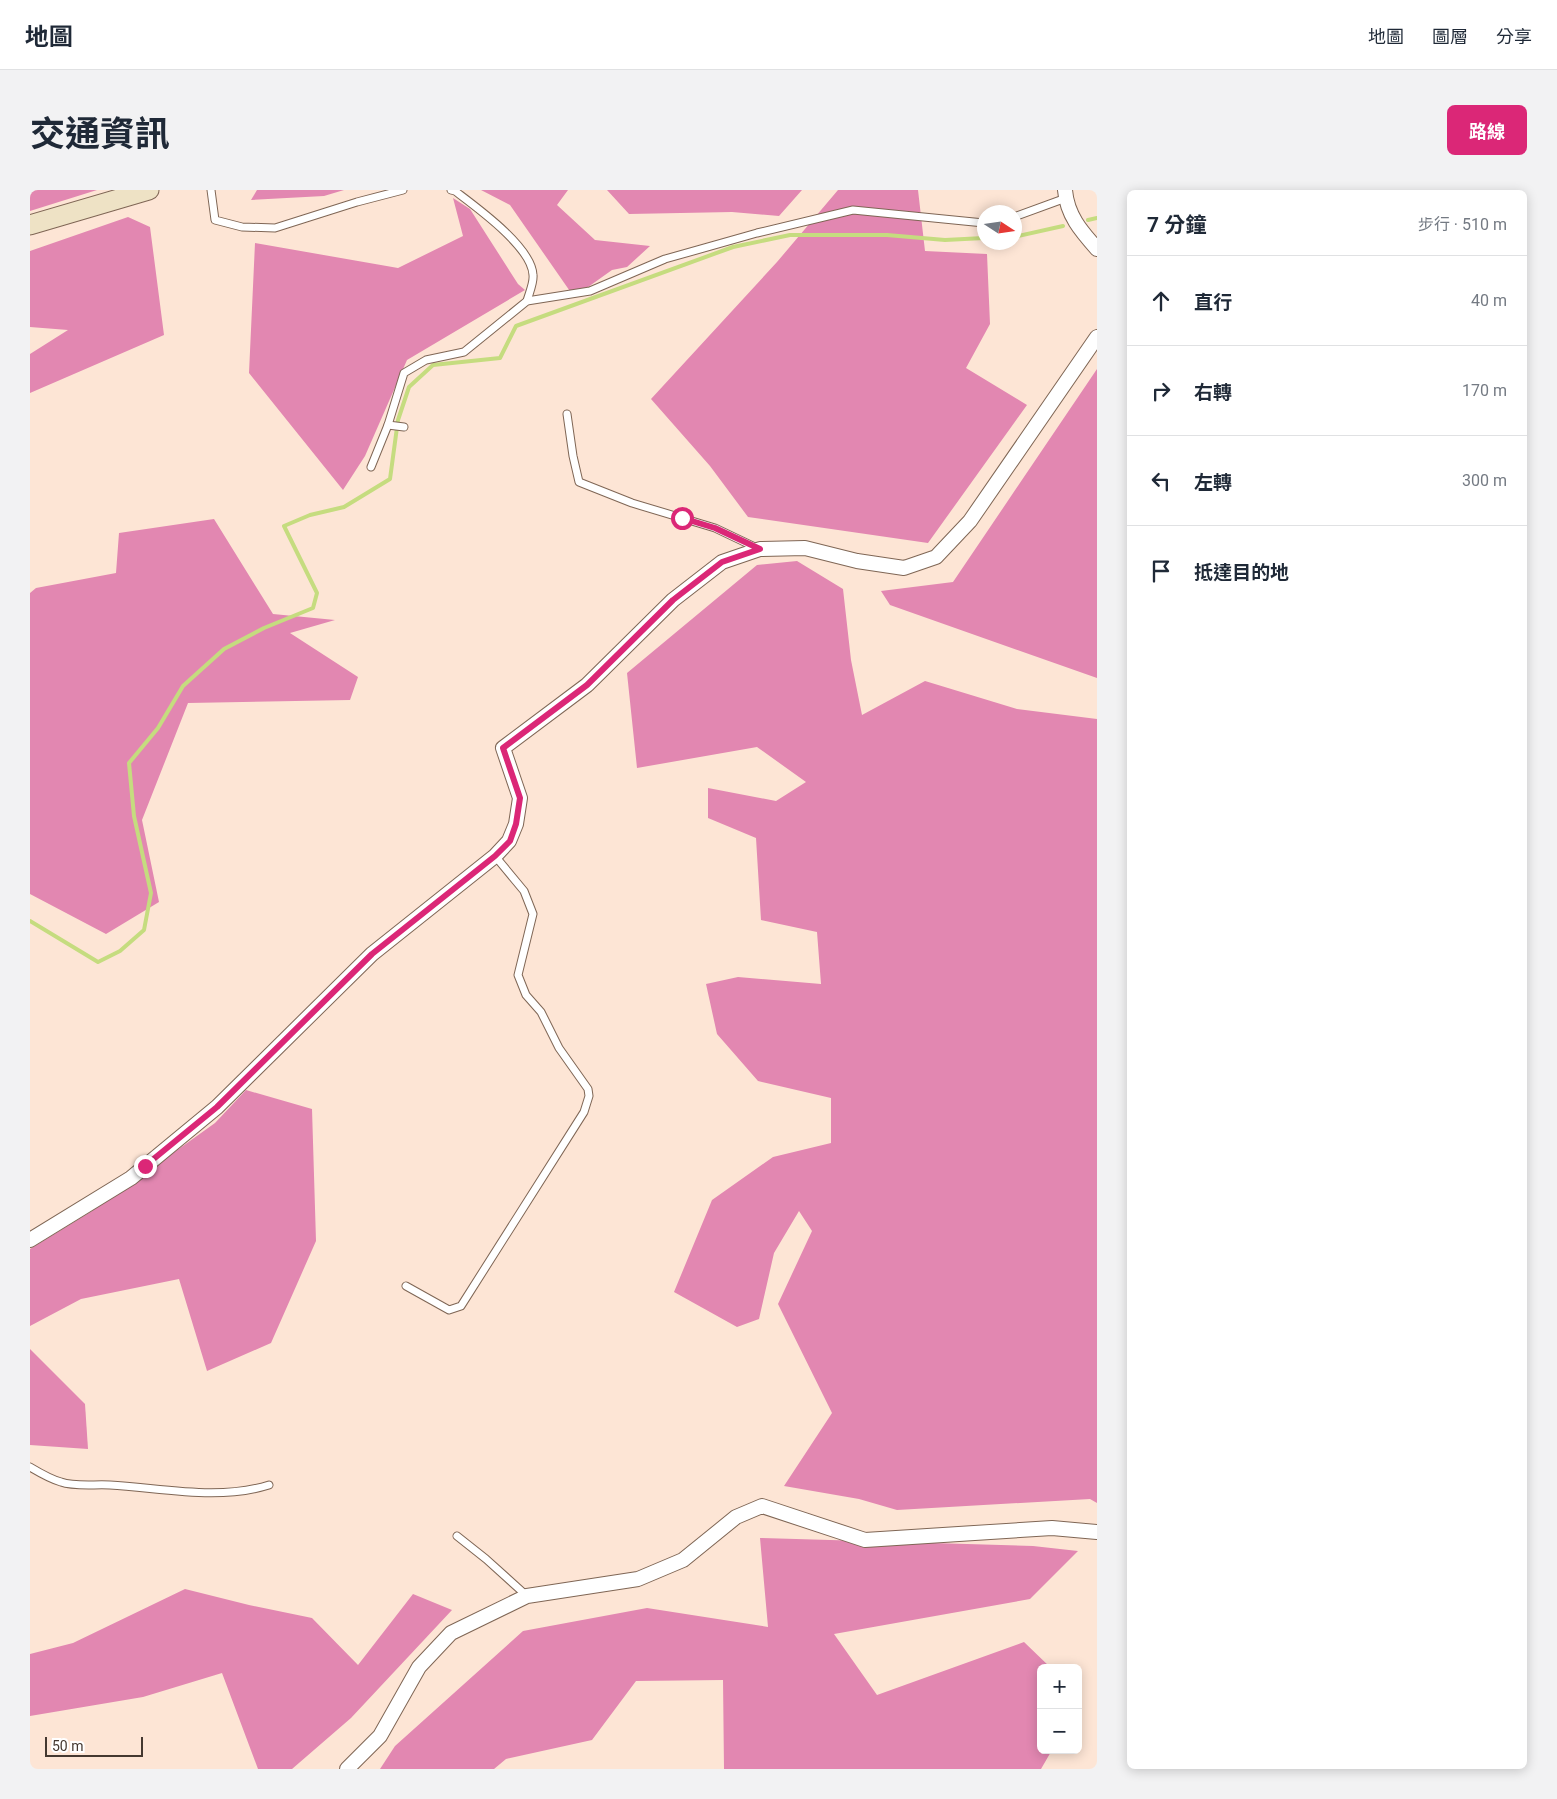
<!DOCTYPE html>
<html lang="zh-TW">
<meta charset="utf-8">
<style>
body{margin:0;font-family:Roboto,"Noto Sans TC",sans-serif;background:#f2f2f3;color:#1f2937}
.controls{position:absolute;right:15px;bottom:15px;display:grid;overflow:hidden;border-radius:8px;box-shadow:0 2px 12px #0003}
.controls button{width:45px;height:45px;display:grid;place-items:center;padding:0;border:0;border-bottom:1px solid #e0e1e3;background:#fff;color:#1f2937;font:25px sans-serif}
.compass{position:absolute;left:947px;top:15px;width:45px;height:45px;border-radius:50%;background:#fff;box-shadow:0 2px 12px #0003;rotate:102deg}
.scale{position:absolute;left:15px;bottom:12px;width:98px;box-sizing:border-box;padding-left:5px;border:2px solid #443830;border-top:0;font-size:14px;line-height:18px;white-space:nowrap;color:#443830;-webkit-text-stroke:4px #fff;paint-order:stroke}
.stop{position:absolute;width:15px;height:15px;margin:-11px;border:4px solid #db2777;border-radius:50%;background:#fff}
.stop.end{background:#db2777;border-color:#fff;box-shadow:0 1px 5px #0008}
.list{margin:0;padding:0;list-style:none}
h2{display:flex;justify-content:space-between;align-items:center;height:65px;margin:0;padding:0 20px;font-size:21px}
h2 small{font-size:16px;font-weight:400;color:#747a83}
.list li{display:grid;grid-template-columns:32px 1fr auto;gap:15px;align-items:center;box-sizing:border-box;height:90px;padding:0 20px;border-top:1px solid #e0e1e3}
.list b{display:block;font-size:19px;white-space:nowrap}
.list em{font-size:16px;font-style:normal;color:#747a83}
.icon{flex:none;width:28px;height:28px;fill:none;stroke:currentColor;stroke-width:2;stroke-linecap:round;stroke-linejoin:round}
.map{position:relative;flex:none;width:1067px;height:1579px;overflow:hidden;border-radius:8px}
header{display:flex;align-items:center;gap:30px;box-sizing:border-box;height:70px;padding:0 25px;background:#fff;border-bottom:1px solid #e0e1e3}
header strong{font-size:24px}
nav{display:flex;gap:28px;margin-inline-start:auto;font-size:18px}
.intro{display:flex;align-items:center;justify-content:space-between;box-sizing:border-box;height:120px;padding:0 30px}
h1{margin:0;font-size:35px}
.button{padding:12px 22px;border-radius:8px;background:#db2777;color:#fff;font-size:18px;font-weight:700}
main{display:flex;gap:30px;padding:0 30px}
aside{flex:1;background:#fff;border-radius:8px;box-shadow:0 2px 12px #0003}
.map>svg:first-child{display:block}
</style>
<header>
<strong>地圖</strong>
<nav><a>地圖</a><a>圖層</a><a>分享</a></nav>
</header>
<div class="intro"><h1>交通資訊</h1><a class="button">路線</a></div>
<main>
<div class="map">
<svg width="1067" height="1579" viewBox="0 0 1067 1579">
<rect width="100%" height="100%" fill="#fde5d5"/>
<g fill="#e287b1">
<polygon points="0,0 67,0 0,21"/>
<polygon points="227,0 314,0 294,6 221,10"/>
<polygon points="451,0 538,0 527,15 565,50 620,56 597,77 582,80 544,107 480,15"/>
<polygon points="577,0 772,0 749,26 702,22 599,24"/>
<polygon points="808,0 888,0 895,61 957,64 960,134 936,178 997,215 898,353 718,327 680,276 621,209 747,72"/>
<polygon points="423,8 440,19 488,94 495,100 377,170 335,266 313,300 219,183 225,53 368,78 433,46"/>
<polygon points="98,27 120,37 134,145 0,203 0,164 38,140 0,137 0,61"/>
<polygon points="1067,179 1067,488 860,415 851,401 923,392"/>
<polygon points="184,329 243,424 305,430 260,443 328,487 320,510 158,513 112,630 129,712 76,744 0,704 0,403 6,398 86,383 89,343"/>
<polygon points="767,371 813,399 821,470 832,525 895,491 987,519 1067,529 1067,1313 1060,1309 867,1320 829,1309 754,1296 802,1223 748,1114 782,1041 769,1021 744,1063 729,1129 707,1137 644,1102 682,1010 743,967 801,953 801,908 728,891 687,844 676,794 708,787 791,794 787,742 731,730 726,648 678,628 678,598 746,611 776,592 727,557 607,578 597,483 727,375"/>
<polygon points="216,900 282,919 286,1051 241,1153 177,1181 149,1089 51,1109 0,1136 0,1059 62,1021 185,933"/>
<polygon points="0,1159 55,1214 58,1259 0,1255"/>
<polygon points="730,1348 1003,1356 1048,1361 1000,1409 804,1444 847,1505 994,1452 1021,1478 1011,1478 1011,1560 1022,1560 1011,1579 694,1579 693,1490 606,1491 562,1550 476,1569 464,1579 350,1579 365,1556 493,1441 617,1418 738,1437"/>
<polygon points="155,1399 219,1415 282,1428 328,1475 383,1404 422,1420 321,1528 262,1579 228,1579 192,1483 113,1507 0,1526 0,1464 43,1453"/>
</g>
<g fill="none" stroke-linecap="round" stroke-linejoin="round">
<g stroke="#c5dc7f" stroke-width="4">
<polyline points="1058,30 1067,28"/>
<polyline points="984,47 1033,36"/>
<polyline points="0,731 68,772 90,761 114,740 121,703 104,626 99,573 128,538 153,496 194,459 234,438 283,418 287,403 254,336 280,325 314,317 360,289 368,230 379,197 403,175 470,168 486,136 703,57 760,45 857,45 915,50 954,48"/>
</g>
<defs>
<g id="lane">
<polyline points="181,0 185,30 212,37 245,38 327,12 373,0"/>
<path d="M421 0 425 1C446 17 502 57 503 85 504 93 499 103 497 111"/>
<polyline points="984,27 1036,8"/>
<polyline points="537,224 543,266 549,292 602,313 685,338 727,358"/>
<polyline points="358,235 374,237"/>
<polyline points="341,277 358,235 374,183 396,170 434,162 497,111 560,101 635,69 727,43 823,20 954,33"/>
<polyline points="376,1096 419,1120 431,1116 554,922 559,906 558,899 529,858 511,822 496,805 488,785 503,724 494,701 465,666"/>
<path d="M0 1277C10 1283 20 1289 31 1292 45 1297 65 1294 80 1295 132 1298 188 1311 239 1295"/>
<polyline points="427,1346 456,1369 497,1406"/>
</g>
<g id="street">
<path d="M1035 0C1037 25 1051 41 1067 59"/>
<polyline points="0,1050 101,988 187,917 342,764 465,666 479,651 486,634 490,608 473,558 557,495 643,410 692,372 730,359 775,358 827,371 874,378 906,367 940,331 1067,147"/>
<polyline points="317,1579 350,1546 389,1477 421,1443 497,1406 608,1389 653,1370 706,1327 732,1316 835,1350 1022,1338 1067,1342"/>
</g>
<polyline id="secondary" points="0,35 119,0"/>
</defs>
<use href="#lane" stroke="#7f6655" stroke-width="9"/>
<use href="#street" stroke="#7f6655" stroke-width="16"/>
<use href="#secondary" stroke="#7f6655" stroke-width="21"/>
<use href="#lane" stroke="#fff" stroke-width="7"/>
<use href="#street" stroke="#fff" stroke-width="14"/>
<use href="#secondary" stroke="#eee2c5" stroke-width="19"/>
</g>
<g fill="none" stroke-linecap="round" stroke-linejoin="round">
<polyline stroke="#db2777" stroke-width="6" points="115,976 187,917 342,764 465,666 480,651 486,634 490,608 473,558 557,495 643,410 692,372 730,359 685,338 652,328"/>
</g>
</svg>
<div class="controls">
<button>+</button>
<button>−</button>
</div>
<svg class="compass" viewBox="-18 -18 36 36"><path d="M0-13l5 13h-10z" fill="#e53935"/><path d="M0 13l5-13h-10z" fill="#747a83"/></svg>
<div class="scale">50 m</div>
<div class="stop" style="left:652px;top:328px"></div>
<div class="stop end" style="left:115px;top:976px"></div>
</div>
<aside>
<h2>7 分鐘<small>步行 · 510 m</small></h2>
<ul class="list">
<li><svg class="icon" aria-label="ahead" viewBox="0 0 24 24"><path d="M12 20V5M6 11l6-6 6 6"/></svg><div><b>直行</b></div><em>40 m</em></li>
<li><svg class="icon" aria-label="right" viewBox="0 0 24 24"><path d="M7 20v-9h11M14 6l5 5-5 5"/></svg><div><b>右轉</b></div><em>170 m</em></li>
<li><svg class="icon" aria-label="left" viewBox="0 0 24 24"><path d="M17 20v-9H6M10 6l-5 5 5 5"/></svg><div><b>左轉</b></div><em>300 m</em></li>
<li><svg class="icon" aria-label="arrive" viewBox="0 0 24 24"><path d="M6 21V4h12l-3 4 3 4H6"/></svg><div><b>抵達目的地</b></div></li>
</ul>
</aside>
</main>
